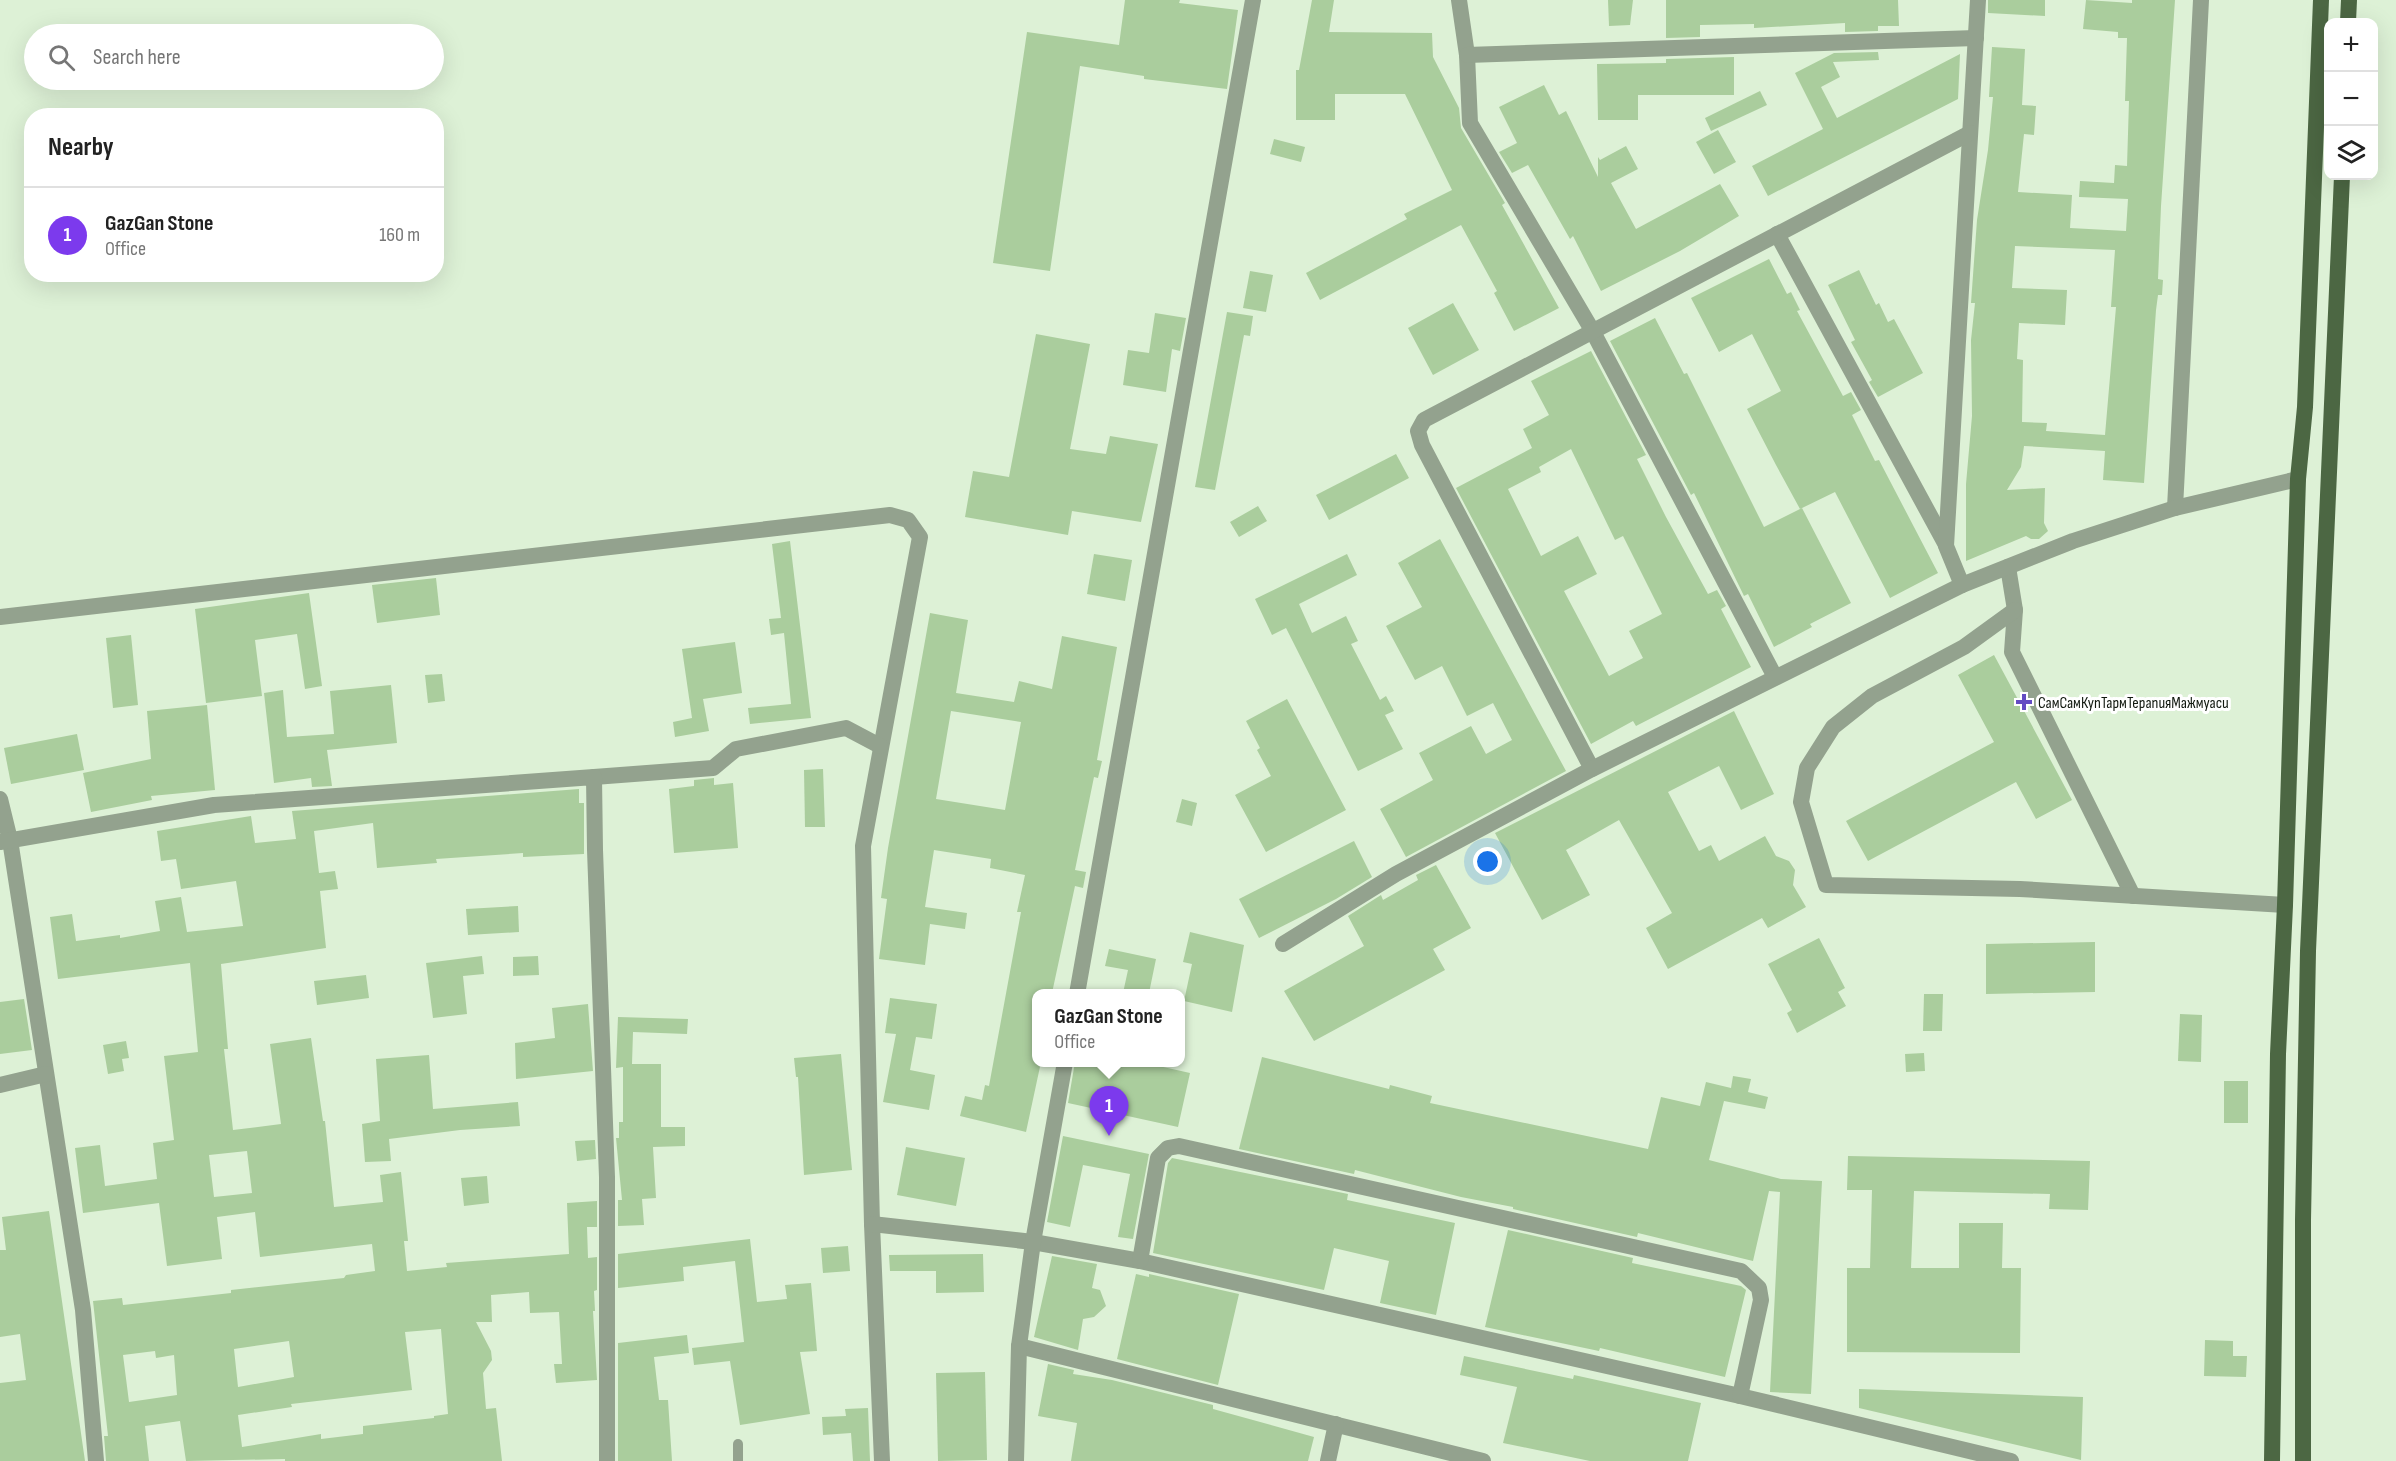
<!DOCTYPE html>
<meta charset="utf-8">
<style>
body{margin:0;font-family:"Sofia Sans Condensed",sans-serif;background:#f2f2f2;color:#222}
.controls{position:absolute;right:18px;top:18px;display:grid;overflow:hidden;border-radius:12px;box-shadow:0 6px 24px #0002}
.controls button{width:54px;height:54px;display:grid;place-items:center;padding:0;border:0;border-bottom:2px solid #e0e0e0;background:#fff;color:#222;font:30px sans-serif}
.you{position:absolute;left:1488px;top:862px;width:21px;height:21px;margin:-15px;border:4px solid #fff;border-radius:50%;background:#1a73e8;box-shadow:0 0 0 9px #1a73e833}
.badge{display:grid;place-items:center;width:39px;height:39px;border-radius:50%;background:#7c3aed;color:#fff;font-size:20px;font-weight:700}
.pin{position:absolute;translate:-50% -50px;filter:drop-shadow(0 2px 3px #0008)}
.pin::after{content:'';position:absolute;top:32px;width:21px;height:18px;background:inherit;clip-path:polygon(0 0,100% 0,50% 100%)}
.popup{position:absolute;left:1032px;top:989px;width:153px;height:78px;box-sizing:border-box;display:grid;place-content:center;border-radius:12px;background:#fff;filter:drop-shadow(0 2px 4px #0005);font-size:20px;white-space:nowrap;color:#767676}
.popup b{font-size:22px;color:#222}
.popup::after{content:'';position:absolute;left:50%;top:100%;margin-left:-12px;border:12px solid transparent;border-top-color:#fff}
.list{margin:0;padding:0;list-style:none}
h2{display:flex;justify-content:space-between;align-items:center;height:78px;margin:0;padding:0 24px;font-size:26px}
h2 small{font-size:20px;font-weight:400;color:#767676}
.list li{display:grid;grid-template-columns:39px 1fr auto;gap:18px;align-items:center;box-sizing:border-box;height:96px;padding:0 24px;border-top:2px solid #e0e0e0}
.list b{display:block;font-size:22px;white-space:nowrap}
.list p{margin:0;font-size:20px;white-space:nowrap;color:#767676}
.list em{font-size:20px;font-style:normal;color:#767676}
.icon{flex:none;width:33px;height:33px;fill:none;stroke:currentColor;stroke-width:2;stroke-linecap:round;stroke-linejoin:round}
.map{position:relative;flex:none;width:2396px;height:1461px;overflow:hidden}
.search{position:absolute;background:#fff;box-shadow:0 6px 24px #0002;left:24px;top:24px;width:420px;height:66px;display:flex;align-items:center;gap:15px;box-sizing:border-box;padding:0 21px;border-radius:33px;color:#767676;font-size:22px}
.panel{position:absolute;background:#fff;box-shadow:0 6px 24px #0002;left:24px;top:108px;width:420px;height:174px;border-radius:24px}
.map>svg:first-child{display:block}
</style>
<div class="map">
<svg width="2396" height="1461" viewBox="0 0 2396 1461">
<rect width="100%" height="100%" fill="#ddf1d6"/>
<g fill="#aacd9d" fill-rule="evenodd">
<polygon points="1125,0 1180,0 1179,3 1238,10 1227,89 1144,79 1144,76 1080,66 1050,271 993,263 1027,32 1119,45"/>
<polygon points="1312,0 1334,0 1329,32 1432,33 1433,57 1459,108 1461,128 1505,203 1502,205 1559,308 1514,331 1494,293 1497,291 1461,225 1320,300 1306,273 1407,219 1404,214 1452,190 1405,94 1335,94 1335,120 1296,120 1296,70 1299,70"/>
<polygon points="1608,0 1633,0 1630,25 1609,26"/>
<polygon points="1666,0 1898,0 1899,26 1878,26 1878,31 1845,32 1845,23 1754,28 1754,24 1700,25 1700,37 1666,38"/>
<polygon points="1988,0 2045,0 2045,16 1988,13"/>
<path d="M2086 0 2132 3V0H2175L2161 206 2158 279 2163 280 2162 295H2158L2156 310 2144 483 2103 480 2105 451 2024 446 2021 467 2007 490 2045 488 2044 523 2048 531 2039 539H2031L2026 536 1966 561V484L1972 416 1971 340 1975 303H1971L1977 220 1988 150 1993 97H1989L1992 47 2025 49 2022 105 2036 106 2034 135 2024 134 2018 192 2072 195 2070 228 2126 231 2128 199 2079 197 2080 181 2114 183 2115 165 2127 166 2129 101H2125L2127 38H2118V32L2083 29ZM2015 246 2115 250 2111 307H2116L2105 435 2046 431 2047 423 2022 422 2023 360 2017 359 2019 323 2065 325 2067 290 2012 288Z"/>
<polygon points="1878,52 1879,60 1833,62 1840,77 1821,87 1837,118 1960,54 1958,99 1768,196 1752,166 1823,129 1795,73 1834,53"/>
<polygon points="1734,57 1734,95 1638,95 1638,120 1598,120 1597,64 1666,63 1666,59"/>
<polygon points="1544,85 1559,115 1566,111 1598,177 1598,157 1600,160 1626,146 1638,169 1611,183 1636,229 1720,184 1739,216 1680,251 1601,291 1573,236 1570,239 1528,165 1512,173 1499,152 1517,143 1499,107"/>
<polygon points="1760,91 1767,105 1711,131 1705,118"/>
<polygon points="1718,130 1736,162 1714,174 1696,142"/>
<polygon points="1274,139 1305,147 1301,162 1270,154"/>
<polygon points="1769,259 1787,294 1791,292 1800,310 1797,311 1843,396 1851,392 1861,410 1852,415 1875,461 1879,460 1938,573 1890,598 1835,492 1800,509 1776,465 1747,409 1781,391 1752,334 1719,352 1691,298"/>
<polygon points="1859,270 1876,305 1879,303 1888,322 1894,319 1923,373 1878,397 1869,382 1872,380 1851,342 1855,340 1828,285"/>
<polygon points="1250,271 1273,275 1266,312 1243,308"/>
<polygon points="1453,303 1479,350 1433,375 1408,328"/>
<polygon points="1227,312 1253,316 1250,336 1244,335 1215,490 1195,487"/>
<polygon points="1155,313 1186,318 1180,351 1172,349 1166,392 1123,385 1128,350 1149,353"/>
<polygon points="1655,318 1684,374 1687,373 1764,527 1802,508 1851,603 1810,624 1812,627 1774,647 1748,594 1744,596 1694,493 1691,495 1610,341"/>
<polygon points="1036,334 1090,344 1070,449 1106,454 1110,436 1158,444 1141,522 1072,511 1068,535 965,517 973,471 1009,477"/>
<path d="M1591 351 1646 455 1637 459 1666 517 1708 594 1717 590 1726 606 1721 609 1751 667 1636 726 1633 721 1591 744 1456 488 1532 448 1523 429 1549 415 1531 381ZM1571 449 1615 540 1623 536 1662 614 1629 631 1643 658 1609 676 1564 591 1597 574 1578 536 1541 556 1508 489 1541 472 1539 467Z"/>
<polygon points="1396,454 1409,478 1329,520 1316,495"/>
<polygon points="1258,506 1267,521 1239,537 1230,522"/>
<polygon points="1440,539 1566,771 1406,857 1380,809 1433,780 1419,753 1471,726 1486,754 1512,740 1493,703 1467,716 1442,666 1415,680 1386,626 1422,607 1398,563"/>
<polygon points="790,541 811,718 750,724 748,708 791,704 784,633 771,635 769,619 781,618 772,544"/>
<polygon points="1094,554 1132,560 1125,601 1087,594"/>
<polygon points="1347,554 1357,575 1299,604 1312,633 1346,616 1358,641 1351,644 1380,700 1386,696 1394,711 1385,715 1403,749 1358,771 1286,628 1272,635 1255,599"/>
<polygon points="436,578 440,615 377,623 372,585"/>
<polygon points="309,593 322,686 305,689 297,634 255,640 262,696 206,703 195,609"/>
<path d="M930 613 968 620 956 693 1014 702 1019 681 1052 689 1062 636 1117 647 1097 760 1102 761 1098 778 1094 777 1075 870 1086 872 1083 888 1075 886 1052 993H1037V1062H1041L1026 1132 960 1116 965 1096 982 1100 985 1085 989 1086 1021 912H1017L1025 875 990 868 991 859 934 850 925 907 967 913 965 929 930 924 925 965 879 959 887 899 881 898 888 848ZM951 711 1021 722 1005 810 936 799Z"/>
<polygon points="131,635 138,705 113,708 106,638"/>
<polygon points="735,642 742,693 703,699 709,731 675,737 673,722 692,718 682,649"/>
<polygon points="1994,655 2072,800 2036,819 2016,782 1868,861 1846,821 1994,742 1958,675"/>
<polygon points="442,674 445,701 428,703 425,675"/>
<polygon points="391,685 397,743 327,750 332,786 312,787 311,778 274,783 264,693 283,690 287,737 334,734 330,691"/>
<polygon points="1287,699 1346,810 1266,852 1235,795 1271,776 1257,750 1260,748 1246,721"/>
<polygon points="207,705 215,790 151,796 152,800 91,812 83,773 151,759 147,711"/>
<polygon points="1734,711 1774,794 1741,810 1719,766 1668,792 1699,851 1711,845 1719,861 1765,836 1776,856 1789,861 1795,870 1793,885 1806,907 1768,928 1762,918 1668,969 1646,928 1672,913 1619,820 1566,850 1590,895 1542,920 1495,833"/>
<polygon points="77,734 84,770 11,784 4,748"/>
<polygon points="823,769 825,827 805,827 804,770"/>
<polygon points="714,778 714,785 733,783 738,848 674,853 669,789 694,786 694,780"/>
<path d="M579 789V803H584V854L523 857V853L436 859 437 863 377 868 373 823 314 831 319 873 335 871 338 889 320 891 326 948 221 964 228 1049H224L233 1130 281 1124 270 1044 311 1038 323 1121H325L334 1207 383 1202 380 1175 401 1172 408 1241H404L407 1271 447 1267 446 1263 569 1254 567 1203 597 1201V1227H587L588 1258 597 1257V1290L594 1291 595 1311H593L597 1380 556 1383 554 1364H562L559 1312 530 1313 529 1292 491 1295 492 1322H476L491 1351 492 1360 483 1373 486 1409 496 1408 502 1461H285V1459L186 1461 180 1421 145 1426 149 1461H106L104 1436H108L93 1301 122 1298 123 1305 231 1293V1290L344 1278 346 1275 375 1271 372 1244 260 1257 255 1212 217 1217 222 1259 167 1266 159 1203 83 1213 75 1148 100 1145 105 1186 157 1179 153 1143 174 1140 164 1056 198 1052 190 963 58 979 50 917 72 914 76 941 120 935V938L160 931 155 901 181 897 187 932 243 926 236 881 181 889 176 859 161 861 157 831 251 816 255 843 296 839 292 811ZM247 1151 252 1193 214 1197 209 1155ZM441 1329 448 1414 434 1416V1418L363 1426V1434L321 1439V1434L242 1447 238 1415 292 1407 291 1404 412 1390 405 1332ZM289 1341 294 1377 238 1387 234 1349ZM155 1351 156 1358 174 1355 177 1395 129 1402 123 1355Z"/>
<polygon points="1182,799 1197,803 1192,826 1176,822"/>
<polygon points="1354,841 1372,877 1336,899 1259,938 1239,899"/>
<polygon points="1436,865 1471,928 1433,949 1445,970 1314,1041 1284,991 1364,946 1348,916 1381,895 1383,900 1418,880 1416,875"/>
<polygon points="518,906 519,932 468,935 466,909"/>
<polygon points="1190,932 1244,945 1232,1012 1184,1001 1192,964 1183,962"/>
<polygon points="1819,938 1845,988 1838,992 1846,1006 1797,1033 1787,1013 1792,1010 1768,964"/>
<polygon points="2095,942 2095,992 1986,994 1986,944"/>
<polygon points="1109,949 1156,959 1149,993 1123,993 1128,970 1105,966"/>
<polygon points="482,956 484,974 463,976 467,1014 433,1018 426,963"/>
<polygon points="538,956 539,975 513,976 513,957"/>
<polygon points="366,975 369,998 317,1005 314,981"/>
<polygon points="1924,994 1943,994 1942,1031 1923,1031"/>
<polygon points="890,998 937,1004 932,1039 916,1037 910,1070 935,1075 929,1110 883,1102 896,1034 885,1033"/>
<polygon points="24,999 32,1050 0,1054 0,1002"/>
<polygon points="588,1004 593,1071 516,1079 515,1043 555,1038 552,1008"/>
<polygon points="2180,1014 2202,1015 2201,1062 2178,1061"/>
<polygon points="618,1017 688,1019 687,1034 633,1032 632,1064 661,1064 661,1127 685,1127 685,1146 653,1147 656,1198 642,1199 644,1225 618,1226 618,1200 622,1200 616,1138 619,1138 619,1122 623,1122 623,1067 616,1068"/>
<polygon points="126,1041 129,1058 122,1059 124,1071 108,1074 103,1045"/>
<polygon points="1924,1053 1925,1071 1906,1072 1905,1054"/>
<polygon points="841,1054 852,1170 804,1175 798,1077 796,1077 794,1058"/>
<polygon points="429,1055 433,1109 518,1102 520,1126 460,1130 389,1139 391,1161 365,1162 362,1124 380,1121 376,1059"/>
<polygon points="1262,1057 1389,1089 1390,1085 1432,1096 1430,1103 1648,1149 1661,1097 1700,1106 1706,1082 1731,1088 1733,1076 1751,1079 1748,1092 1768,1097 1765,1109 1724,1101 1709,1160 1781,1179 1822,1181 1811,1394 1770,1392 1780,1192 1769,1191 1753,1261 1638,1233 1637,1237 1513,1209 1513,1207 1461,1197 1355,1170 1354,1174 1239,1149"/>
<polygon points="1075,1062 1107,1068 1108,1062 1141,1062 1190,1073 1178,1127 1068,1103"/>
<rect x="2224" y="1081" width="24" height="42"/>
<polygon points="1063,1136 1149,1154 1133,1239 1118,1237 1130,1174 1083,1165 1070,1227 1047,1222"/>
<polygon points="595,1140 596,1159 577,1161 575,1141"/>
<polygon points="906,1147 965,1158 956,1206 897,1195"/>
<polygon points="1848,1156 2090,1161 2088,1210 2049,1209 2050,1194 1914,1191 1911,1268 1959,1268 1959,1223 2003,1223 2002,1268 2021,1268 2020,1353 1847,1352 1847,1268 1870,1268 1872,1190 1847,1190"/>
<polygon points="1172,1158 1348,1194 1347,1200 1455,1223 1436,1315 1380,1303 1389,1261 1334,1248 1324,1290 1153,1253 1168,1163"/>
<polygon points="487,1176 489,1203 464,1206 461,1178"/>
<polygon points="49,1211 85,1461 0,1461 0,1383 26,1380 20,1334 0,1337 0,1250 6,1250 2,1217"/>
<polygon points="1508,1230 1633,1258 1632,1263 1741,1286 1746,1290 1725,1377 1600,1348 1599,1351 1485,1327"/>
<polygon points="750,1239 757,1302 787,1299 785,1285 811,1283 817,1351 800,1352 810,1414 740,1425 730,1361 694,1365 692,1348 744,1342 735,1261 683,1267 684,1281 618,1288 618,1254"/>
<polygon points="848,1246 850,1271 823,1273 821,1248"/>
<polygon points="983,1254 984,1292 936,1293 936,1271 890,1271 889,1255"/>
<polygon points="1052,1256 1097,1264 1092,1288 1100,1290 1106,1306 1094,1317 1083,1319 1078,1350 1034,1337"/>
<polygon points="1136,1274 1149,1277 1149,1274 1239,1294 1218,1385 1117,1359"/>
<polygon points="687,1335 689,1353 654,1357 659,1400 668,1400 672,1461 618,1461 618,1343"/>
<polygon points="2205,1340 2233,1341 2233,1356 2247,1356 2246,1377 2204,1376"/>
<polygon points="1464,1356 1573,1379 1574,1375 1701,1403 1688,1461 1590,1461 1503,1443 1517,1387 1460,1375"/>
<polygon points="1048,1364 1074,1370 1073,1374 1112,1380 1213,1405 1213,1409 1314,1437 1308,1461 1071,1461 1077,1423 1038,1416"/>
<polygon points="985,1372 987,1460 938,1461 936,1373"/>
<polygon points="1859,1389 2083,1397 2081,1460 1859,1408"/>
<polygon points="868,1408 870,1461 853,1461 851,1433 823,1435 822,1417 846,1416 845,1409"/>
</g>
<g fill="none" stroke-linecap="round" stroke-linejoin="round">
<polyline stroke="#93a28e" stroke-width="10" points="738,1461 738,1444"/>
<g stroke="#93a28e" stroke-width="16">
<polyline points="1459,0 1467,55 1470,123 1592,330 1775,677"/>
<polyline points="1467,55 1976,38"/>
<polyline points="1777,234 1946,545"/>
<polyline points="2175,508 2201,0"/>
<polyline points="2008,567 2015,610 2012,652 2133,896"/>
<polyline points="1962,585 1946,546 1978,0"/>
<polyline points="2015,610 1964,647 1872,696 1833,727 1807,768 1801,802 1826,885 2020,889 2285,905"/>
<polyline points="0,617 890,515 908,520 920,537 863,846 872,1224 882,1461"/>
<polyline points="1592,769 1422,445 1418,431 1424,420 1970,133"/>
<polyline points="594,777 713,768 736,749 846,728 880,746"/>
<polyline points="0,799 10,840 83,1310 96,1461"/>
<polyline points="0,842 214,805 594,777 595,850 607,1177 607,1461"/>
<polyline points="1283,944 1396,874 1592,769 1962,585 2073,541 2175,508 2298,479"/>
<polyline points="1077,994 1253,0"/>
<polyline points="0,1085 46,1074"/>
<polyline points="872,1224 1033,1242 1140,1261 1740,1396 2011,1461"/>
<polyline points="1140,1261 1158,1158 1168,1148 1179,1146 1741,1271 1759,1288 1761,1300 1740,1396"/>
<polyline points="1019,1346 1483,1461"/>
<polyline points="1016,1461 1019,1346 1033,1242 1065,1062"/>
<polyline points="1328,1461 1336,1424"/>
</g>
<g stroke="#4c6743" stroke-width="16">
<polyline points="2348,22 2349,0"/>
<polyline points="2272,1461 2278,1054 2285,905 2298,479 2305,407 2321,0"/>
<polyline points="2303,1461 2303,1220 2308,951 2342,176"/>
</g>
</g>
<path fill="#644bc3" stroke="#fff" stroke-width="2" d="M2021 693h6v6h6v6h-6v6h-6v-6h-6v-6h6z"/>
<g text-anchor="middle" stroke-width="6" stroke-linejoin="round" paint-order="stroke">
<g font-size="16" fill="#11180f" stroke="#fff" text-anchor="start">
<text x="2038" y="708">СамСамКупТармТерапияМажмуаси</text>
</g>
</g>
</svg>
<div class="controls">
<button>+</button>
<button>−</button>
<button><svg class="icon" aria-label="layers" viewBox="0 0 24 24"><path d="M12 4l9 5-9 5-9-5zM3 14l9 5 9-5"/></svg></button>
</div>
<div class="you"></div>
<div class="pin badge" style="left:1109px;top:1136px">1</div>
<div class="popup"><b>GazGan Stone</b>Office</div>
<div class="search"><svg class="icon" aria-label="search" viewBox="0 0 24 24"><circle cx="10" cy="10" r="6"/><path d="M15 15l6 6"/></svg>Search here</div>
<section class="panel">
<h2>Nearby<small></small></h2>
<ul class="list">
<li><span class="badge">1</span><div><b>GazGan Stone</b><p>Office</p></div><em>160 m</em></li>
</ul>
</section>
</div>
